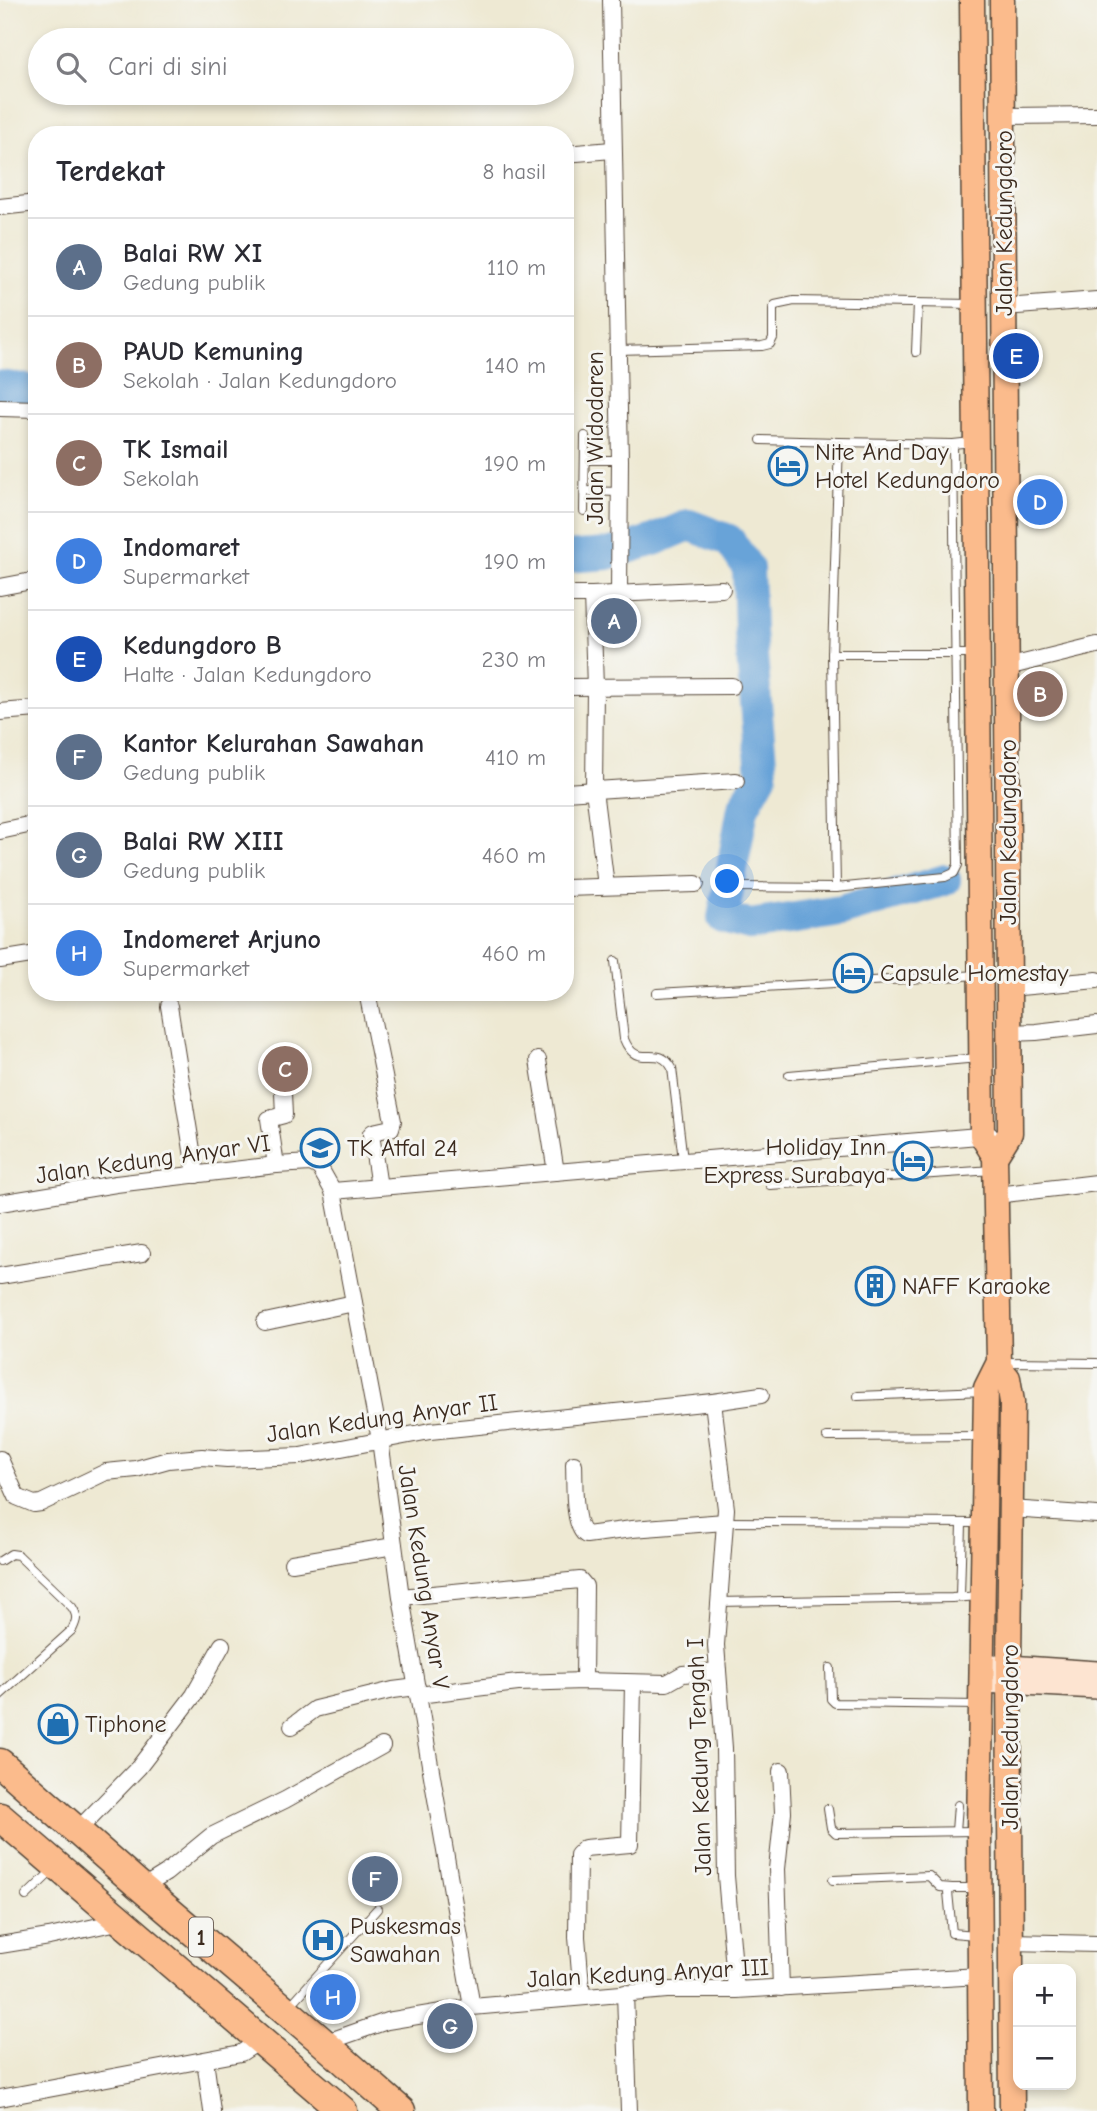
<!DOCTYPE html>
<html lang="id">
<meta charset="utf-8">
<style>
body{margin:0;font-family:"Comic Neue",sans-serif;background:#f2f2f3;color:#2b2b33}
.controls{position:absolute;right:21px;bottom:21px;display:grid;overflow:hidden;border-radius:14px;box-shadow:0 4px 10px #0003}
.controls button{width:63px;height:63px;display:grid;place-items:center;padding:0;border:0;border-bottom:2px solid #e1e1e2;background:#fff;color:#2b2b33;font:35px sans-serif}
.you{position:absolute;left:728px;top:882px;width:24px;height:24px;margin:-18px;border:5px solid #fff;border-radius:50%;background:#1a73e8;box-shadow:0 0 0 10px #1a73e833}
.badge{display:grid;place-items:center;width:46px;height:46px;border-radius:50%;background:#1f6fb2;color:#fff;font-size:23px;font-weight:700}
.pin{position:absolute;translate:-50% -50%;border:4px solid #fff;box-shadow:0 2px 7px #0006}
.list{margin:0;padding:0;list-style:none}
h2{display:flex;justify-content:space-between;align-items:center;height:91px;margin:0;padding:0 28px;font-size:30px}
h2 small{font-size:23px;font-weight:400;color:#7c7c81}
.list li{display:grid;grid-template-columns:46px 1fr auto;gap:21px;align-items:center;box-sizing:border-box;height:98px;padding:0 28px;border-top:2px solid #e1e1e2}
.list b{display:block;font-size:26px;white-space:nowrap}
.list p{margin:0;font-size:23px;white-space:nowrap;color:#7c7c81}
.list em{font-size:23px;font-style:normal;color:#7c7c81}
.icon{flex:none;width:38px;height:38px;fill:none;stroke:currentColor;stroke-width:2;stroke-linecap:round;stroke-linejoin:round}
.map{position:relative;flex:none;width:1097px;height:2111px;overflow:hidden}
.search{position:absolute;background:#fff;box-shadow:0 4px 10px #0003;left:28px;top:28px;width:546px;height:77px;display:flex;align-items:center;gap:18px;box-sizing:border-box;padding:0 24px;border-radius:38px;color:#7c7c81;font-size:26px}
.panel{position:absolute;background:#fff;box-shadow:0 4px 10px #0003;left:28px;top:126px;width:546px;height:875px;border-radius:28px}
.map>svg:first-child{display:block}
</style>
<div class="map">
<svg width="1097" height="2111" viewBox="0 0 1097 2111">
<rect width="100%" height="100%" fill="#f6f6f2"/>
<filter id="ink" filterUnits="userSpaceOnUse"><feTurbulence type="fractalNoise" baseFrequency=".0143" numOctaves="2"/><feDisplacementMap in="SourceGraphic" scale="14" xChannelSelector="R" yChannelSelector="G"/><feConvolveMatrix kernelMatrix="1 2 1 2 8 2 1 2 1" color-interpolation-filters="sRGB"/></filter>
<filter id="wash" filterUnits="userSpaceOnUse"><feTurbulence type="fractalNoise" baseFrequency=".00686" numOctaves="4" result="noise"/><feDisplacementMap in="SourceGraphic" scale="28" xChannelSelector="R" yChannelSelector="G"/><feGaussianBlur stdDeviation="1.57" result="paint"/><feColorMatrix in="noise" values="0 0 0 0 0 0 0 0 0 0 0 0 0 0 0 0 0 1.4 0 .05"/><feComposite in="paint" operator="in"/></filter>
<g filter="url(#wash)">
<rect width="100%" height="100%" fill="#eee9d3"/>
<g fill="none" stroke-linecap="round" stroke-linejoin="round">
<g stroke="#67a3d8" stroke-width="32">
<polyline points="0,386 37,391"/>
<polyline points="565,557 608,554 654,540 689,525 729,540 748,568 750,632 762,774 743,808 723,918 750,925 841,911 945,880"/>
</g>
</g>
</g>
<g filter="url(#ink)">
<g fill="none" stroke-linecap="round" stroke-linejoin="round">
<defs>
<g id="lane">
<polyline points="618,350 762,346 770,344 773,338 773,309 775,305 794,301 972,304"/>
<polyline points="916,352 918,304"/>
<polyline points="761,440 839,442"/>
<polyline points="585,460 620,460"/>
<polyline points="585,491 619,492"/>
<polyline points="584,511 585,436"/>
<polyline points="832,654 976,654"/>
<polyline points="738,887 836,888 945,877 954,873 958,865 953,444"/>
<polyline points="836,888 832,654 839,442 953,444 972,442"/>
<path d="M615 961 624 1039C637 1072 658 1042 672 1068L683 1160"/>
<polyline points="657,993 979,975"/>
<polyline points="789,1075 978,1058"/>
<polyline points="770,1185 993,1170"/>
<polyline points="1002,1362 1097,1363"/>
<polyline points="858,1396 984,1391"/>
<polyline points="827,1437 983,1436"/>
<polyline points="725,1522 981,1523"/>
<path d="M0 1561 11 1554 18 1555 72 1607C78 1616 77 1620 72 1630L0 1695"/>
<polyline points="960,1596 962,1524"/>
<polyline points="719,1602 952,1598 980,1596"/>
<polyline points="830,1668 831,1699 835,1703 977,1705"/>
<polyline points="828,1809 831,1828 836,1833 975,1831"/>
<polyline points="956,1831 958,1805"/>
<polyline points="833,1880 929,1876 940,1887 952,1888"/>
<polyline points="26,1896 54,1869"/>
<polyline points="976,1935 952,1933 948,1892 952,1888 977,1888"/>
<polyline points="288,2008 377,1909"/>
</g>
<g id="street">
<polyline points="611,0 620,460 619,595"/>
<polyline points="1003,116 1097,115"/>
<polyline points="565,154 612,150"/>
<polyline points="0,207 37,203"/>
<polyline points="1004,307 1097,300"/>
<polyline points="0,408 37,409"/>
<polyline points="0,587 37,580"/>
<polyline points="565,595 592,595"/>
<polyline points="1007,667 1097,645"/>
<polyline points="565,687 732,686"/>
<polyline points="0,712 37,709"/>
<polyline points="565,792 736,781"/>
<polyline points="0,831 37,823"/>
<polyline points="606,886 594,790 595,688 592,595 722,589"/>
<polyline points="565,888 696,884"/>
<polyline points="0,960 37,954"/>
<polyline points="1009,988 1097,980"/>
<polyline points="367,992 393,1121 391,1128 373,1132 371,1134 379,1187"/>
<polyline points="169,1006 196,1175"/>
<polyline points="1009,1033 1036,1032 1097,1025"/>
<polyline points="538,1060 556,1172"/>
<polyline points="276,1165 269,1119 284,1115 283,1093"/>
<polyline points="333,1191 990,1135"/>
<polyline points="997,1195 1097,1183"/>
<polyline points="0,1203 116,1184 276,1165 311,1163 320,1168 333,1191 380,1440 401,1597 472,2007"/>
<polyline points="0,1276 142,1253"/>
<polyline points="265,1322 354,1303"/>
<polyline points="713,1402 726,1509 716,1645 724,1748 726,1876 736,1990"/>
<polyline points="0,1459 17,1497 34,1504 41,1503 106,1472 136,1469 168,1460 202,1457 227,1459 300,1456 430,1431 713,1402 761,1395"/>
<path d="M574 1464C575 1481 572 1526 586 1535L632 1529 725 1522"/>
<polyline points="1011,1509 1097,1515"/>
<polyline points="292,1563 394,1546"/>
<polyline points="401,1597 580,1580 585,1586 584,1681"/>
<polyline points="418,1695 518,1683 584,1681 667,1683 683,1674 718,1671"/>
<polyline points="292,1726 315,1709 393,1690 417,1687"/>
<polyline points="781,1771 783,1812 777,1869 781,1988"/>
<polyline points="77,1831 139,1767 194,1695 222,1645"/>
<polyline points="142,1888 166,1873 211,1836 285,1800 382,1746"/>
<polyline points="1011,1942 1097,1944"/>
<polyline points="0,1945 49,1937 122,1921"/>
<polyline points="625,1993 629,2111"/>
<polyline points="582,1997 577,1937 578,1855 585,1848 630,1844 633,1683"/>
<polyline points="324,2043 387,2021 472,2007 667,1990 736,1990 980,1976"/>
<polyline points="205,2060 212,2111"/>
<polyline points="0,2098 241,2053 261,2040"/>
</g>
<g id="secondary">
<polyline points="982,1666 1009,1666 1097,1672"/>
<polyline points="982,1682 1097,1688"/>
</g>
<g id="primary">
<polyline points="972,0 982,1136 995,1157 999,1362 986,1388 979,1831 981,2111"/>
<polyline points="995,1157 1010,1133 1002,0"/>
<polyline points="998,1366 1008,1378 1012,1402 1009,1666 1012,2111"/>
</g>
<g id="highway">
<polyline points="0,1763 142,1888 317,2037 401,2111"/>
<polyline points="0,1817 343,2111"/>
</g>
</defs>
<use href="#lane" stroke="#564739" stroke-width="10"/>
<use href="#street" stroke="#564739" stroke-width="18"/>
<use href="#secondary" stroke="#564739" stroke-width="24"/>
<use href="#primary" stroke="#564739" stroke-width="27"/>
<use href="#highway" stroke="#564739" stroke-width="31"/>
<use href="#lane" stroke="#fff" stroke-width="8"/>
<use href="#street" stroke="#fff" stroke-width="16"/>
<use href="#secondary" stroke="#fde4d1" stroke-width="21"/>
<use href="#primary" stroke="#fbbb8c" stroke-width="24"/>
<use href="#highway" stroke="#fbbb8c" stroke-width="28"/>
</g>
</g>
<defs>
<symbol id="hotel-ring" viewBox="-11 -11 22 22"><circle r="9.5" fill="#f6f6f2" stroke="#1f6fb2" stroke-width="1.5"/><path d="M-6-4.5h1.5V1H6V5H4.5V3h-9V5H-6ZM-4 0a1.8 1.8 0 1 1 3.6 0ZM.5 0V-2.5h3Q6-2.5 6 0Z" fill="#1f6fb2"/></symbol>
<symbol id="school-ring" viewBox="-11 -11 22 22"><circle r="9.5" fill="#f6f6f2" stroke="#1f6fb2" stroke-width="1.5"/><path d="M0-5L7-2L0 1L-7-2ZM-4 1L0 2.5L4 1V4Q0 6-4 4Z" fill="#1f6fb2"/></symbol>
<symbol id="building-ring" viewBox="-11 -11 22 22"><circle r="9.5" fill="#f6f6f2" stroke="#1f6fb2" stroke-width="1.5"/><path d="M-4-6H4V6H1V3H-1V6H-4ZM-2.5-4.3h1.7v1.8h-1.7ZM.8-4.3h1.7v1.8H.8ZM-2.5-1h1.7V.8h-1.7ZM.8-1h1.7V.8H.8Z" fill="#1f6fb2"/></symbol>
<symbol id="shop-ring" viewBox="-11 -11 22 22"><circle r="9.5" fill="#f6f6f2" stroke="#1f6fb2" stroke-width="1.5"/><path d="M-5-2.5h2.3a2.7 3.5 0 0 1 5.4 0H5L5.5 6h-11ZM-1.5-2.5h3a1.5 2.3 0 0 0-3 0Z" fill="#1f6fb2"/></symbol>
<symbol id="hospital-ring" viewBox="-11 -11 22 22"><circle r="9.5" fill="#f6f6f2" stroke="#1f6fb2" stroke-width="1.5"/><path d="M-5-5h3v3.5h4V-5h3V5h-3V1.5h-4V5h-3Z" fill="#1f6fb2"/></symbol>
</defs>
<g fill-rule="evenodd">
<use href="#hotel-ring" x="766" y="444" width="44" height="44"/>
<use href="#hotel-ring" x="831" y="951" width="44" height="44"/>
<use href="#school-ring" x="298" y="1126" width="44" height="44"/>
<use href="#hotel-ring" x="891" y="1139" width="44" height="44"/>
<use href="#building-ring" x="853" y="1264" width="44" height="44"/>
<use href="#shop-ring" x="36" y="1702" width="44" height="44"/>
<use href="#hospital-ring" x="301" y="1918" width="44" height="44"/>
</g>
<g text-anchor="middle" stroke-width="6" stroke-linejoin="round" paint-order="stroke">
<rect fill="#f6f6f2" stroke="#73675e" stroke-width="2" x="189" y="1917.5" width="24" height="39" rx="5"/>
<g font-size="23" font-weight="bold" fill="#3b2a1e">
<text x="201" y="1945">1</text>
</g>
<g font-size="24" fill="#3b2a1e" stroke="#f6f6f2">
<text transform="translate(1004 223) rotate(-90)" y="8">Jalan Kedungdoro</text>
<text transform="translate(595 438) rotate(-90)" y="8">Jalan Widodaren</text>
<text transform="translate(1008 832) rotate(-90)" y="8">Jalan Kedungdoro</text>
<text transform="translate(153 1159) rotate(-8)" y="8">Jalan Kedung Anyar VI</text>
<text transform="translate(382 1418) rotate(-8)" y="8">Jalan Kedung Anyar II</text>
<text transform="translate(424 1577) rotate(81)" y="8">Jalan Kedung Anyar V</text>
<text transform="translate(1010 1737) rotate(-90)" y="8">Jalan Kedungdoro</text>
<text transform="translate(699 1757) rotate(-92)" y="8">Jalan Kedung Tengah I</text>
<text transform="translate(648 1973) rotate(-3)" y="8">Jalan Kedung Anyar III</text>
</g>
<g font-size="24" fill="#3b2a1e" stroke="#f6f6f2" text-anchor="start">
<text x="815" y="460">Nite And Day<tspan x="815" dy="28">Hotel Kedungdoro</tspan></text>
<text x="880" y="981">Capsule Homestay</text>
<text x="886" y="1155" text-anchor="end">Holiday Inn<tspan x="886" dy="28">Express Surabaya</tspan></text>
<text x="347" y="1156">TK Atfal 24</text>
<text x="902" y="1294">NAFF Karaoke</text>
<text x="85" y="1732">Tiphone</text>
<text x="350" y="1934">Puskesmas<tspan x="350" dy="28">Sawahan</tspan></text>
</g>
</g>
</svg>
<div class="controls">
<button>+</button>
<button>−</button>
</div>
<div class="you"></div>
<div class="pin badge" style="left:614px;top:621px;background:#5c6f8a">A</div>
<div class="pin badge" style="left:1040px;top:694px;background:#8d6e63">B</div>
<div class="pin badge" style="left:285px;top:1069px;background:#8d6e63">C</div>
<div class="pin badge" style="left:1040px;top:502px;background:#3f7fe0">D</div>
<div class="pin badge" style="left:1016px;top:356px;background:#1a4fb4">E</div>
<div class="pin badge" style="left:375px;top:1879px;background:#5c6f8a">F</div>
<div class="pin badge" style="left:450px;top:2026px;background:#5c6f8a">G</div>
<div class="pin badge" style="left:333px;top:1997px;background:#3f7fe0">H</div>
<div class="search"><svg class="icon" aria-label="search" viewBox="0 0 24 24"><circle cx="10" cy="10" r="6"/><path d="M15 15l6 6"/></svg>Cari di sini</div>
<section class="panel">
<h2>Terdekat<small>8 hasil</small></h2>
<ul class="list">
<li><span class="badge" style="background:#5c6f8a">A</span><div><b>Balai RW XI</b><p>Gedung publik</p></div><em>110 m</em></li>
<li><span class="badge" style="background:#8d6e63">B</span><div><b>PAUD Kemuning</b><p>Sekolah · Jalan Kedungdoro</p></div><em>140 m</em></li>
<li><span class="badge" style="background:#8d6e63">C</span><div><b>TK Ismail</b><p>Sekolah</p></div><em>190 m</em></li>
<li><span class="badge" style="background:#3f7fe0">D</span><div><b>Indomaret</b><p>Supermarket</p></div><em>190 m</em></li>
<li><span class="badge" style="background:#1a4fb4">E</span><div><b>Kedungdoro B</b><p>Halte · Jalan Kedungdoro</p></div><em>230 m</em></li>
<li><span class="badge" style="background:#5c6f8a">F</span><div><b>Kantor Kelurahan Sawahan</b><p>Gedung publik</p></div><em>410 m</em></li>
<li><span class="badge" style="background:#5c6f8a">G</span><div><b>Balai RW XIII</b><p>Gedung publik</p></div><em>460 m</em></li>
<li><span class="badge" style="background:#3f7fe0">H</span><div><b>Indomeret Arjuno</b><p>Supermarket</p></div><em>460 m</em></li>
</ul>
</section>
</div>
